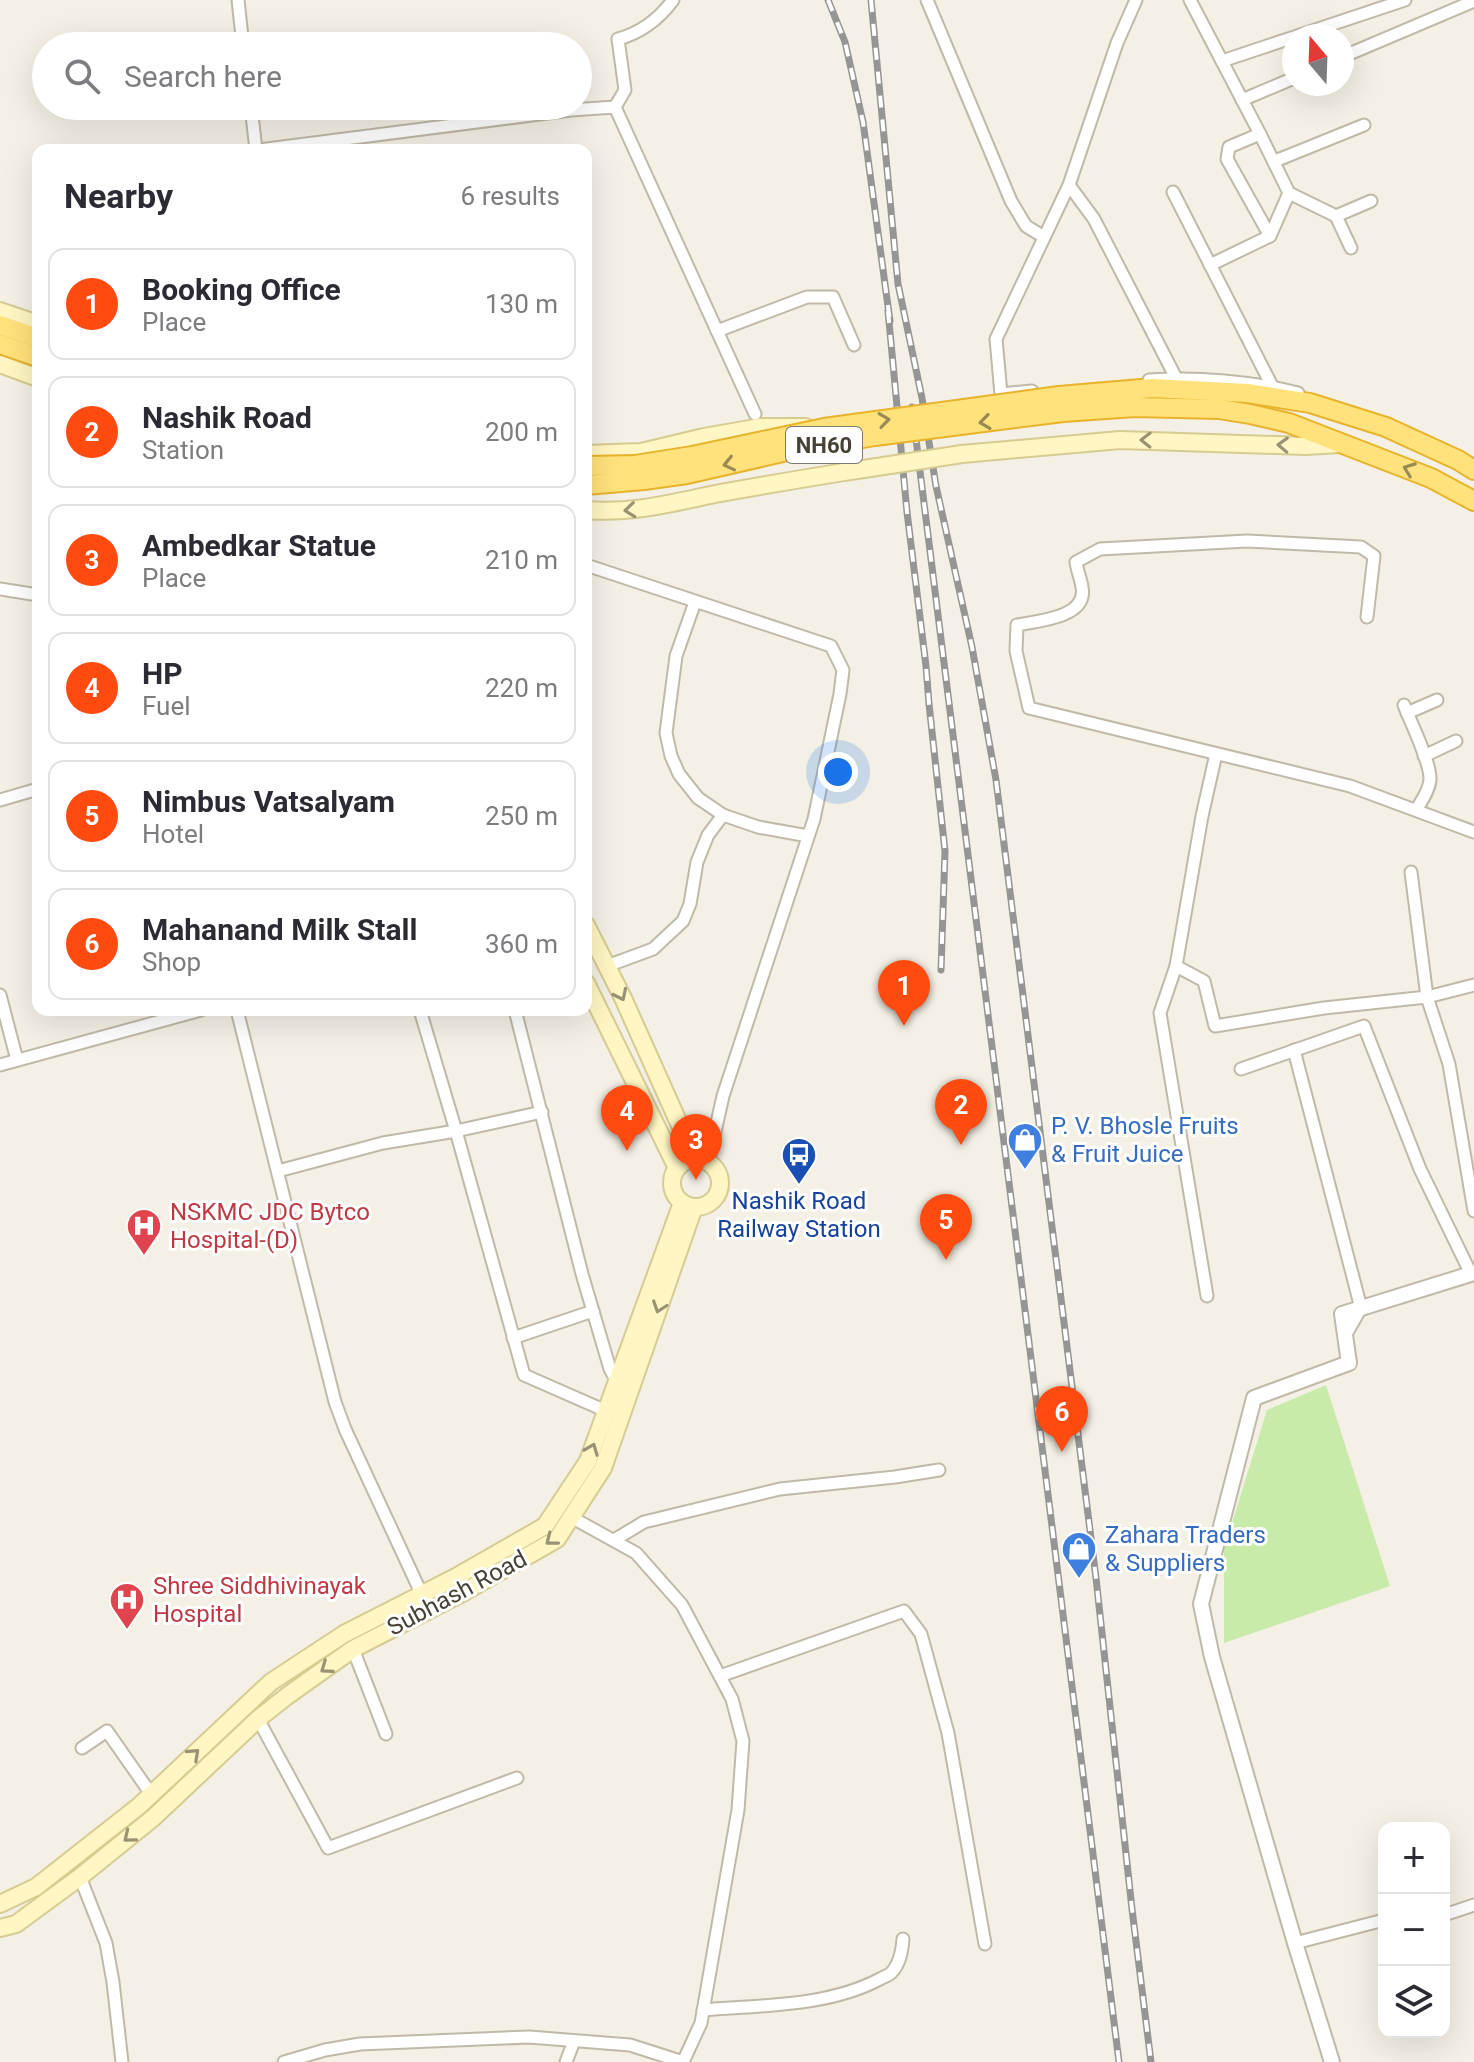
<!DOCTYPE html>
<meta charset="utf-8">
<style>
body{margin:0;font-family:Roboto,sans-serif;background:#f2f2f3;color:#2b2b33}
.controls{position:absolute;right:24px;bottom:24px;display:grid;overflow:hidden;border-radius:16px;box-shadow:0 8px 32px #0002}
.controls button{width:72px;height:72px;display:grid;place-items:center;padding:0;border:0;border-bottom:2px solid #e1e1e2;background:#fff;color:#2b2b33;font:40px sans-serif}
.compass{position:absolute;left:1282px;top:24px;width:72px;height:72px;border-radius:50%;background:#fff;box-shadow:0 8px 32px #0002;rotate:341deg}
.you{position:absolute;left:838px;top:772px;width:28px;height:28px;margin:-20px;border:6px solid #fff;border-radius:50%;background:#1a73e8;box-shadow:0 0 0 12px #1a73e833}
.badge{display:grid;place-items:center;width:52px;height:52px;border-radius:50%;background:#ff4a10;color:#fff;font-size:26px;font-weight:700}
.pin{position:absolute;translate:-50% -66px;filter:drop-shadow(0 2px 4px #0008)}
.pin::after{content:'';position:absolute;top:42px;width:28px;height:24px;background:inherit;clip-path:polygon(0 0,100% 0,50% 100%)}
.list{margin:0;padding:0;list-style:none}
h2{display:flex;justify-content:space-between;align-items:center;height:104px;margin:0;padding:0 32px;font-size:34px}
h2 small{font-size:26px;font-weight:400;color:#7c7c81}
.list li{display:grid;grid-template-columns:52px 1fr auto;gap:24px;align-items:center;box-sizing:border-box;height:112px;margin:0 16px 16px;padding:0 16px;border:2px solid #e1e1e2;border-radius:16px}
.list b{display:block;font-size:30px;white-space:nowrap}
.list p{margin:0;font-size:26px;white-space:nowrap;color:#7c7c81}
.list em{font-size:26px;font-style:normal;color:#7c7c81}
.icon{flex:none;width:44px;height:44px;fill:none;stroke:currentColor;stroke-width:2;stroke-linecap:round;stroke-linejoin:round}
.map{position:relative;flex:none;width:1474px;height:2062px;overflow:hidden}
.search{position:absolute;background:#fff;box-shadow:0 8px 32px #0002;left:32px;top:32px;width:560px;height:88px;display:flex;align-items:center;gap:20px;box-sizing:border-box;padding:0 28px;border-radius:44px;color:#7c7c81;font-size:30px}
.panel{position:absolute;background:#fff;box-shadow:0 8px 32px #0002;left:32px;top:144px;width:560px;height:872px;border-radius:16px}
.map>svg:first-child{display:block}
</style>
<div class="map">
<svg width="1474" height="2062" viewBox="0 0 1474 2062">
<rect width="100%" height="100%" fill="#f4f0e5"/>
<polygon fill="#c8ebaa" points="1326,1385 1390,1586 1224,1643 1224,1549 1267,1410"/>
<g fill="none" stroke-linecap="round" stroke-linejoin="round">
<defs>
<g id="minor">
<polyline points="238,0 243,46"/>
<polyline points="927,0 1011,201 1026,226 1044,237"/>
<polyline points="1190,0 1260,134 1229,147 1227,159 1270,236 1210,265"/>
<polyline points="1297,36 1405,0"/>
<polyline points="1342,57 1474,1"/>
<polyline points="1222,61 1294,37"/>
<polyline points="1242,100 1294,78"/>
<polyline points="251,106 256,150"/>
<path d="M615 107 625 90 618 39C640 33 659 19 673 0"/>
<polyline points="1260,134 1289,193 1336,216 1371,201"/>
<polyline points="259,150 571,110 615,107 755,414"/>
<polyline points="1275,161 1364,125"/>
<polyline points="1069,185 1094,219 1176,378"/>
<polyline points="1173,192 1272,386"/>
<polyline points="1336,216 1351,248"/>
<polyline points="1270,236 1289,193"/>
<polyline points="717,331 807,297 833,297 854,345"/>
<path d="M1149 380C1197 377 1252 381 1298 393"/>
<polyline points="1032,391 1001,394 996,339 1069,185 1117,43 1136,0"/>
<polyline points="586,565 831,646 843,670 840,694 814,819 723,1096 708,1163"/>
<polyline points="0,589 38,595"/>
<polyline points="695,602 676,656 666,733 671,756 679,774 698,798 723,815 758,827 808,836"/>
<path d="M1367 617 1374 556 1361 547 1247 541 1100 549 1076 562C1077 571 1081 579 1082 587 1088 618 1037 621 1017 625L1016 651 1029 708 1350 786 1474 832"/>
<path d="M1404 705C1411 723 1431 763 1430 780 1429 791 1421 802 1416 810"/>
<polyline points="1407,713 1437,700"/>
<polyline points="1216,754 1202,816 1176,966 1204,981 1215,1026 1324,1008 1427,997 1449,1064 1474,1211"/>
<polyline points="1424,756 1456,741"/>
<polyline points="0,800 38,789"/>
<polyline points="1411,872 1427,997 1474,985"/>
<polyline points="607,966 653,949 683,921 690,904 697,862 708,835 723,815"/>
<polyline points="1176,966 1160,1013 1207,1296"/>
<polyline points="0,995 17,1060"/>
<polyline points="237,1010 335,1402 345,1429 429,1610"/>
<polyline points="420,1010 456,1131 524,1375 606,1411"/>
<polyline points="515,1010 582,1274 610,1369 617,1382"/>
<polyline points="1294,1050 1361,1308 1345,1336"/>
<polyline points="0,1065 201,1010"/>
<polyline points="1241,1069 1364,1026 1420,1169 1471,1274"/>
<polyline points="278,1171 383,1143 456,1131 542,1112"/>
<polyline points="513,1338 593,1311"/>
<polyline points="571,1517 636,1553 682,1605 732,1699 743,1741 738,1810 701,2023 683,2062"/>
<polyline points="614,1540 644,1522 780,1489 895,1477 939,1470"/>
<polyline points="353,1649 386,1734"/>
<polyline points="720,1676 904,1611 921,1634 948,1733 985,1944"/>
<polyline points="258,1719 328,1848 517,1778"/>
<polyline points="82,1748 107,1731 151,1794"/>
<polyline points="80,1877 106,1943 113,1982 122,2062"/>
<polyline points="1444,1915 1474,1905"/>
<polyline points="1295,1943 1384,1920"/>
<path d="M703 2010C761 2005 827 2007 880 1979 883 1977 888 1976 891 1973 900 1964 902 1951 903 1939"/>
<polyline points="284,2062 325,2050 360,2044 529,2037 630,2045 683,2062"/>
<polyline points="566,2062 574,2041"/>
</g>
<polyline id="tertiary" points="1332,2062 1295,1943 1212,1657 1201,1604 1254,1398 1349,1363 1342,1314 1474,1273"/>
<g id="secondary">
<polyline points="0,311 38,324"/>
<polyline points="0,364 38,378"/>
<polyline points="586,454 641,452 704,437 761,427 806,427"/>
<polyline points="962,454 1120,440 1305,446 1340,444"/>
<path d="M586 510C631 514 672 503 715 494 758 486 801 479 844 472"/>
<polyline points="586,925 623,998 695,1159"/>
<polyline points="586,983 677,1168"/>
<circle cx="696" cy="1183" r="24"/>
<polyline points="0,1904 36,1887 139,1806 271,1682 344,1634 456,1577 545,1526 588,1461 682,1203"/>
<polyline points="0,1928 16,1924 80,1877 153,1818 258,1719 287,1696 353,1649 464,1592 557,1539 603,1468 694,1207"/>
</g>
<g id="trunk">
<polyline points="0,325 38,338"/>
<polyline points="0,344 38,357"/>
<polyline points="1059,396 1153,388 1247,393 1310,403 1386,427 1458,460 1474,470"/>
<polyline points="1063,412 1135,407 1219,409 1250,414 1289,423 1431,478 1474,501"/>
</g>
</defs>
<use href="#minor" stroke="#c0b9a7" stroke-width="15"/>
<use href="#tertiary" stroke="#c0b9a7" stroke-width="18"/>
<use href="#secondary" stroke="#d6cb91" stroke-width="20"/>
<use href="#trunk" stroke="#e8b32a" stroke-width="22"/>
<use href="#minor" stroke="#fff" stroke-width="11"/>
<use href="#tertiary" stroke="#fff" stroke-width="14"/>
<use href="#secondary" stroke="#fff6c3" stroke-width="16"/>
<use href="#trunk" stroke="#ffe27b" stroke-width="18"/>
<defs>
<g id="rail">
<polyline points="828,0 845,42 863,122 890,321"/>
<polyline points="871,0 898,284 922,398 936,486 972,647 996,780 1096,1578 1132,1909 1151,2062"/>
<polyline points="888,311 907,512 926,666 929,704 945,851 941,970"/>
<polyline points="912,407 1119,2062"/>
</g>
</defs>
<use href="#rail" stroke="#959595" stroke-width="7"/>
<use href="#rail" stroke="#fff" stroke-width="4" stroke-dasharray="12" stroke-linecap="butt"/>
<defs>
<polyline id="secondary-bridge" points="844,472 962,454"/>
<g id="trunk-bridge">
<polyline points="586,466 635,465 692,456 824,428 1059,396"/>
<polyline points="586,485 644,480 687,474 796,449 875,436 1063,412"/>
</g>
</defs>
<use href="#secondary-bridge" stroke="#d6cb91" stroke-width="20" stroke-linecap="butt"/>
<use href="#trunk-bridge" stroke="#e8b32a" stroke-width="22" stroke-linecap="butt"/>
<use href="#secondary-bridge" stroke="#fff6c3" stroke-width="16"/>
<use href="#trunk-bridge" stroke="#ffe27b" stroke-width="18"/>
</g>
<defs><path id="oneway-chevron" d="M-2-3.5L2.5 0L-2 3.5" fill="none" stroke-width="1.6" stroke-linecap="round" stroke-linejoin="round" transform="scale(2)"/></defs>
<g stroke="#998954">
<use href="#oneway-chevron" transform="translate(884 420) rotate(-8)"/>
<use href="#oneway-chevron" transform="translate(985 422) rotate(172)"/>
<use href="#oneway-chevron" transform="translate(729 464) rotate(167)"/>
<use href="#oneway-chevron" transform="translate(1409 469) rotate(-159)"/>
</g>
<g stroke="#999274">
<use href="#oneway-chevron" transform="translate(1146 440) rotate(-179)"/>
<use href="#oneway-chevron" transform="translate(1283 445) rotate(-178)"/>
<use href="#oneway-chevron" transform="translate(630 510) rotate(174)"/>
<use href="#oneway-chevron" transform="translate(621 995) rotate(64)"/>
<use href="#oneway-chevron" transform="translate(659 1307) rotate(109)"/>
<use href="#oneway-chevron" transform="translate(592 1449) rotate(-69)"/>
<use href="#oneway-chevron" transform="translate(551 1540) rotate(142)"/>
<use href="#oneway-chevron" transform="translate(326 1668) rotate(145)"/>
<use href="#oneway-chevron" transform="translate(194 1754) rotate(-43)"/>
<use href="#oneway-chevron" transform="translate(129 1837) rotate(141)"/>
</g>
<defs>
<symbol id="shop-pin" viewBox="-11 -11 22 30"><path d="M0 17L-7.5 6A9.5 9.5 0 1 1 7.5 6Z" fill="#3f7fe0" stroke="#fff"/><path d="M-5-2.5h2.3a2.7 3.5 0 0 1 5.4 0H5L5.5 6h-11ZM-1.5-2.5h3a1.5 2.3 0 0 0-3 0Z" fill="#fff"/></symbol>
<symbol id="bus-pin" viewBox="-11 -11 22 30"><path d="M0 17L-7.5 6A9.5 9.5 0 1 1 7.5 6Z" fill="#1a4fb4" stroke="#fff"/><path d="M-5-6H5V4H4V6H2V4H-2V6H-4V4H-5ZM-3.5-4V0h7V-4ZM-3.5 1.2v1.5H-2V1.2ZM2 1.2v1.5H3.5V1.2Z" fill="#fff"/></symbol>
<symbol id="hospital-pin" viewBox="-11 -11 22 30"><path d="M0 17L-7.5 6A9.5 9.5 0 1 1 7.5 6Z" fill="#e0444e" stroke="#fff"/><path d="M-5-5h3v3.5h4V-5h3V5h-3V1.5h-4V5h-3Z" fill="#fff"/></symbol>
</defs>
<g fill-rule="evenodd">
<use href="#shop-pin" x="1005" y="1120" width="40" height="54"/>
<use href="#bus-pin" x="779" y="1135" width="40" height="54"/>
<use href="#hospital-pin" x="124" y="1206" width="40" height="54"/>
<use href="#shop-pin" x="1059" y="1529" width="40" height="54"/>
<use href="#hospital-pin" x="107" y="1580" width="40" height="54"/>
</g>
<g text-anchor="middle" stroke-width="6" stroke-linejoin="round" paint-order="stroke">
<rect fill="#fff" stroke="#7e7a71" stroke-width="2" x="786" y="427" width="76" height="36" rx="6"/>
<g font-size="22" font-weight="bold" fill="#464134">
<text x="824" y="453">NH60</text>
</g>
<g font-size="24" fill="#366cbe" stroke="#fff" text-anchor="start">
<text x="1051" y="1134">P. V. Bhosle Fruits<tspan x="1051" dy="28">&amp; Fruit Juice</tspan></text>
<text x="1105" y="1543">Zahara Traders<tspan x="1105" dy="28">&amp; Suppliers</tspan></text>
</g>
<g font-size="24" fill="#164399" stroke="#fff">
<text x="799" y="1209">Nashik Road<tspan x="799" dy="28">Railway Station</tspan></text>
</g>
<g font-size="24" fill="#be3a42" stroke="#fff" text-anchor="start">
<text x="170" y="1220">NSKMC JDC Bytco<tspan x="170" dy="28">Hospital-(D)</tspan></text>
<text x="153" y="1594">Shree Siddhivinayak<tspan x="153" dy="28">Hospital</tspan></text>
</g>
<g font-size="24" fill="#464134" stroke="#fff">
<text transform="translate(457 1593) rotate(-28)" y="8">Subhash Road</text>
</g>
</g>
</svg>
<div class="controls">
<button>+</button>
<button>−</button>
<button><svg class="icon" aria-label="layers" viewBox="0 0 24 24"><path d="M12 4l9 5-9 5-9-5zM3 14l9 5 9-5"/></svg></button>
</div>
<svg class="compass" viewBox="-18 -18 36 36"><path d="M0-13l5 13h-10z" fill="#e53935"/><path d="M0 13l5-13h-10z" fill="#7c7c81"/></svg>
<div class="you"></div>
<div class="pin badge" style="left:904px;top:1026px">1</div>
<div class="pin badge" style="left:961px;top:1145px">2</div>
<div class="pin badge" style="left:696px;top:1180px">3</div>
<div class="pin badge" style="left:627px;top:1151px">4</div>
<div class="pin badge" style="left:946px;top:1260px">5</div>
<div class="pin badge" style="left:1062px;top:1452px">6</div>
<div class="search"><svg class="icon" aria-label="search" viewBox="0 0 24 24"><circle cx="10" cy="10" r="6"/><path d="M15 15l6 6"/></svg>Search here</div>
<section class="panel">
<h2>Nearby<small>6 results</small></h2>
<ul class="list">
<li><span class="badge">1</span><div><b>Booking Office</b><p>Place</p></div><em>130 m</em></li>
<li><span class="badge">2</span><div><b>Nashik Road</b><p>Station</p></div><em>200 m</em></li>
<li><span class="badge">3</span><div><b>Ambedkar Statue</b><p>Place</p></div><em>210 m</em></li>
<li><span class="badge">4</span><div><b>HP</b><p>Fuel</p></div><em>220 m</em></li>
<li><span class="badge">5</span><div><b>Nimbus Vatsalyam</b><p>Hotel</p></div><em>250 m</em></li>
<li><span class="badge">6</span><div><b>Mahanand Milk Stall</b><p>Shop</p></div><em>360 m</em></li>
</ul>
</section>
</div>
